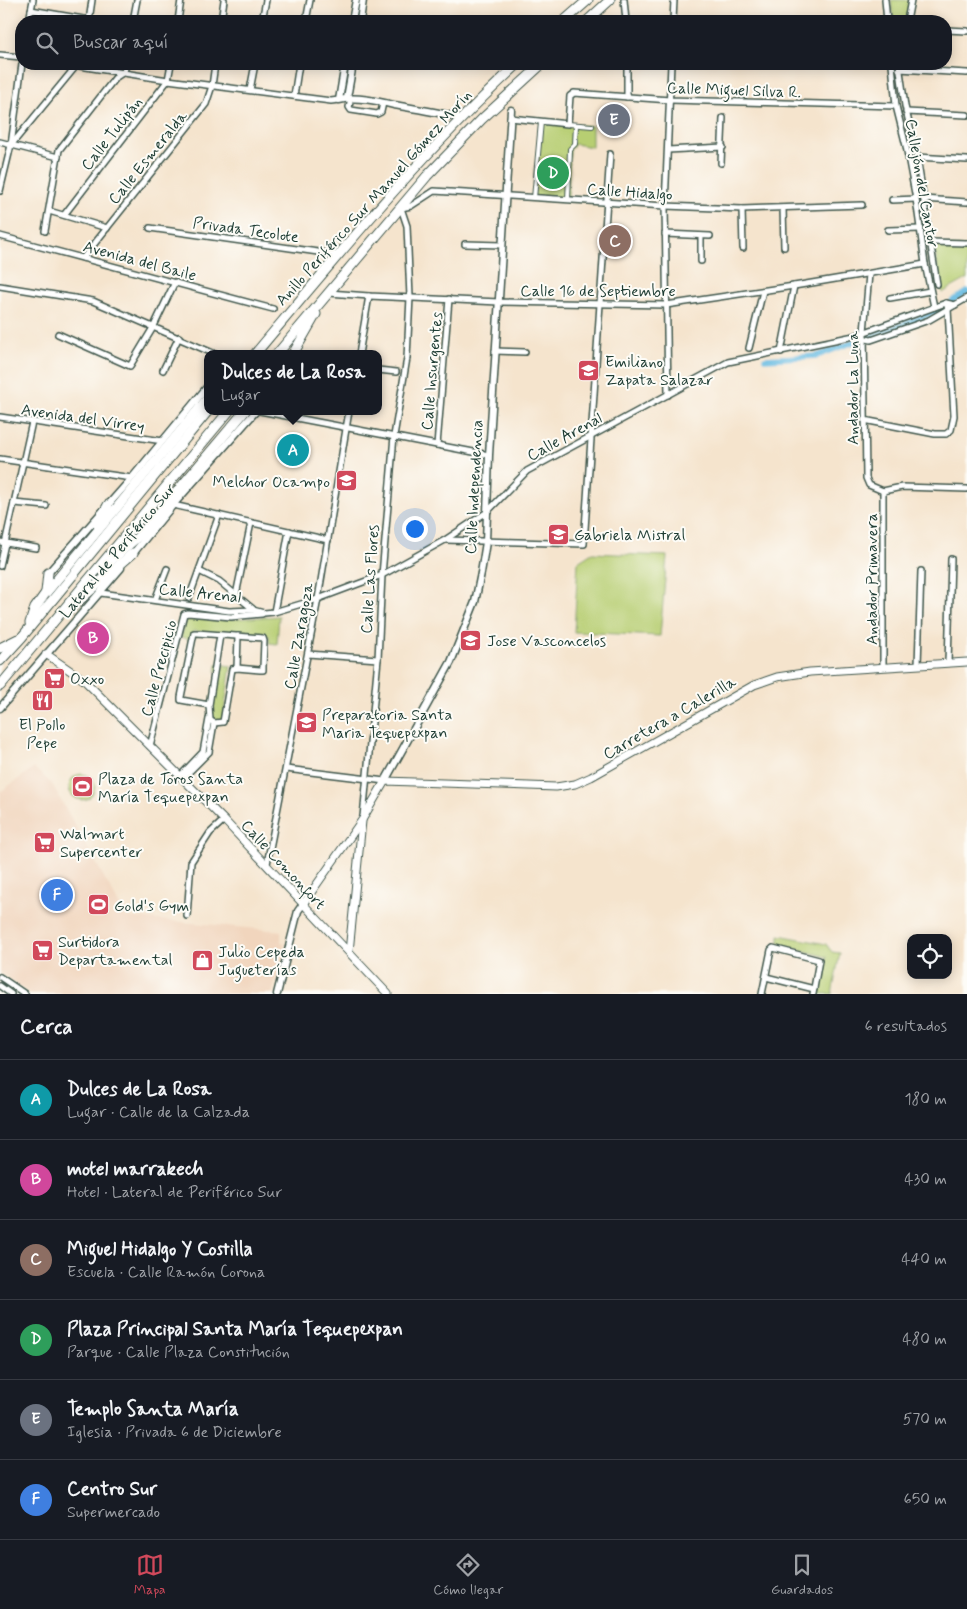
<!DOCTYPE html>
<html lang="es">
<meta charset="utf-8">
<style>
body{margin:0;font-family:Mynerve,sans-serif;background:#20242c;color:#f1f3f6}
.controls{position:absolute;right:15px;bottom:15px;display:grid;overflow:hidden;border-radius:10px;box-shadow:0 2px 12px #0003}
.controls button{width:45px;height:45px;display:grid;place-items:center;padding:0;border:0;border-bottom:1px solid #363941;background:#171b24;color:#f1f3f6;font:25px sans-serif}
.you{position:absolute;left:414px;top:528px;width:18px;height:18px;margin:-12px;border:4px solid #fff;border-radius:50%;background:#1a73e8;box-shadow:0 0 0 8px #1a73e833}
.badge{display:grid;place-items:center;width:32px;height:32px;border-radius:50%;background:#d1495b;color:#fff;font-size:16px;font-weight:700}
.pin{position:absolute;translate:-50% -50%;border:2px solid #fff;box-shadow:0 1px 5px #0006}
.popup{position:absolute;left:204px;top:350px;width:178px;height:65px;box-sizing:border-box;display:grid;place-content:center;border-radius:10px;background:#171b24;filter:drop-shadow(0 1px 4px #0005);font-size:16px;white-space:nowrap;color:#9ea1a6}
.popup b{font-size:19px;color:#f1f3f6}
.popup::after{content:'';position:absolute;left:50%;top:100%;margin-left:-10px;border:10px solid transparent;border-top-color:#171b24}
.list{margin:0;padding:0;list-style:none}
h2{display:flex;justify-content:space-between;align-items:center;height:65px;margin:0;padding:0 20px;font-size:21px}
h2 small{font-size:16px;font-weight:400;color:#9ea1a6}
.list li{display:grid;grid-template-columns:32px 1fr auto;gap:15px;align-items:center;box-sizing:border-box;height:80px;padding:0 20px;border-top:1px solid #363941}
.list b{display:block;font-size:19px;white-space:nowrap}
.list p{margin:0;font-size:16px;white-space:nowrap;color:#9ea1a6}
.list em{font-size:16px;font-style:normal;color:#9ea1a6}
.icon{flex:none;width:28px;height:28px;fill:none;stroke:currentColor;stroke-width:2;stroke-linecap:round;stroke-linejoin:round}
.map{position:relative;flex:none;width:967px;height:994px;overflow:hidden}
.search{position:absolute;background:#171b24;box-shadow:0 2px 12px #0003;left:15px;right:15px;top:15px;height:55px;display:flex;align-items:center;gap:12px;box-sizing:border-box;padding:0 18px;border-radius:20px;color:#9ea1a6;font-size:19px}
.sheet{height:545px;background:#171b24}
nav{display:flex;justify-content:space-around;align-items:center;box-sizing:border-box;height:70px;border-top:1px solid #363941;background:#171b24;font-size:14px;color:#9ea1a6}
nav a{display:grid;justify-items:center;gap:2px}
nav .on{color:#d1495b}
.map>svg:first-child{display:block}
</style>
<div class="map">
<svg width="967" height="994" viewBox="0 0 967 994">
<rect width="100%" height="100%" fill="#fdfcf7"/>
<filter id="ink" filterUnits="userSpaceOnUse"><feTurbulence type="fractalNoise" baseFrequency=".02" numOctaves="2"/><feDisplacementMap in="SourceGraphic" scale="10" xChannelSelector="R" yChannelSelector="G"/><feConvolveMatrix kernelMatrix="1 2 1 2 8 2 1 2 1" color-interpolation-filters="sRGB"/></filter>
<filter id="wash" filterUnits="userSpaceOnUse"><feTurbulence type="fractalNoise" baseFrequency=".0096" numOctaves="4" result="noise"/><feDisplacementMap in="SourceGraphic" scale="20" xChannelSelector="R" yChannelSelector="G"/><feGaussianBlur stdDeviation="1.12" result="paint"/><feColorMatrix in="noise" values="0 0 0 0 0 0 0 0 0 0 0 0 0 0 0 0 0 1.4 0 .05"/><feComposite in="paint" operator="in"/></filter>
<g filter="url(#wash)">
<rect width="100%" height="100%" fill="#f5e4cd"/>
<polygon fill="#f1d5bd" points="34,768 52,784 126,917 281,931 281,942 285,943 272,994 30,994 0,972 0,792"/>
<g fill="#b7ce72" stroke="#6b8653">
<polygon points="891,0 910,0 906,21 893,21"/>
<polygon points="541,122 592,126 592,147 575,144 570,150 568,200 534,198"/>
<polygon points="934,246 967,247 967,279 942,293"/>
<polygon points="592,553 667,556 660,636 574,632 578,562"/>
<polygon points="189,616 234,619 279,616 277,644 269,643 269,636 193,631 191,640 181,637 186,617"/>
<path d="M217 664 231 666 223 719 220 721 214 720C211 715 211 702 212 695H215L219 672H216Z"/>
<circle cx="82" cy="787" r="13"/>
<polygon points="779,935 826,944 832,952 840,953 832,994 818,994 827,957 779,944"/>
</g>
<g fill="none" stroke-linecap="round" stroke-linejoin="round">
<g stroke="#65bae1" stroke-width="5.5">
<polyline points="952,301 967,292"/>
<polyline points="868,337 933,313 946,305"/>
<polyline points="765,359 817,356 859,340"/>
</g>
</g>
</g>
<g filter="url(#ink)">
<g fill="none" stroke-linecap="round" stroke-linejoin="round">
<defs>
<g id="pedestrian">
<polyline points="568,124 592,126"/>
<polyline points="534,198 541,122"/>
<polyline points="568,200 570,149 575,144 576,125"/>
</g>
<g id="minor">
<polyline points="624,0 626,21"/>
<polyline points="885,0 887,21"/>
<polyline points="31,10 89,20"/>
<polyline points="29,21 33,0"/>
<polyline points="89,21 92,0"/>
<polyline points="133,21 137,0"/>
<polyline points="178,21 181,0"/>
<polyline points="221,21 224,0"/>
<polyline points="262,21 266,0"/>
<polyline points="306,21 310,0"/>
<polyline points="673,21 674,0"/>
<polyline points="907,21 911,0"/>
<polyline points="946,30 967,31"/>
<polyline points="0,55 21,57"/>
<polyline points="67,64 168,80 331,101 339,100"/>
<polyline points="892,64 896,106 906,146 916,199 925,264 934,307"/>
<polyline points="899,64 905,106 917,157 937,284"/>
<polyline points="899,69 967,73"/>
<polyline points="250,90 255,64"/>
<polyline points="294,96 299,64"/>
<polyline points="627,97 627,64"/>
<polyline points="351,98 349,107 351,110 377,114 381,112 383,103"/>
<polyline points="906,112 967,115"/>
<polyline points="510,118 568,124 570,96 574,93 670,100 896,106"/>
<polyline points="0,142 58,157"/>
<polyline points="12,144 77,65"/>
<polyline points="668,150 723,147"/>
<polyline points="917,157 967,160"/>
<polyline points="721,163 723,118"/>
<polyline points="0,191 11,145 22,64"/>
<polyline points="924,199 967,202"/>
<polyline points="892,200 916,199"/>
<polyline points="783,208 784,247"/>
<polyline points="742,209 743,248"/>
<polyline points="49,211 107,228"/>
<polyline points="64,215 168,80 171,64"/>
<polyline points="150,228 339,255"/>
<polyline points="888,230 921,229"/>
<polyline points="45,231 59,150 115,78 124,72 126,64"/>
<polyline points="665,234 710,236"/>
<polyline points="0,236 273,309"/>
<polyline points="931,242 967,243"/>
<polyline points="465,244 502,245"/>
<polyline points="83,258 206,104 212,86 215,64"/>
<polyline points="701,261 701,236"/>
<polyline points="869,274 864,332 866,478 869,485 883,491"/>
<polyline points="0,286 93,301 215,354"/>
<polyline points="329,293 369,296 499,302 666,305 794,286 925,264"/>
<polyline points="890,298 930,291"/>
<polyline points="58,334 130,366 154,326 175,282"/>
<polyline points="862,338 871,340 929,320 967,298"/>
<polyline points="749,348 763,291"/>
<polyline points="495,351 525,352"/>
<polyline points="781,352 794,286"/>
<polyline points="359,354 369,296"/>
<polyline points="163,370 179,337"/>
<polyline points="378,370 396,372"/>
<polyline points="668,395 665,206 671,64"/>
<polyline points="260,411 489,455"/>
<polyline points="0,417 163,441"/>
<polyline points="864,420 935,434 946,434 951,430 954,416 948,309 946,303"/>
<polyline points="437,445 449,299"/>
<polyline points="0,459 132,478"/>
<polyline points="883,491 883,667"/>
<polyline points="883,491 902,487 967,489"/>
<polyline points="14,503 46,506"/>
<polyline points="173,505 328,540"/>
<polyline points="446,540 584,544 610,154"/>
<polyline points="0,542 36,548"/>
<polyline points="0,566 32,422"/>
<polyline points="199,571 219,581 253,609"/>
<polyline points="101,593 229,611 253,610 264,613 274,612 318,599 382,575 445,540 487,512 527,471 728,362 854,336 946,303 955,305"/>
<polyline points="236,595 251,523"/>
<polyline points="189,598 219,515"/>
<polyline points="155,600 167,569"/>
<polyline points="274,612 289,531"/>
<polyline points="308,654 378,659"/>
<polyline points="948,663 951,559"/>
<polyline points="918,665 921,571"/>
<polyline points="237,668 238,636"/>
<polyline points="209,705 210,720 214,723 223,722 232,669 237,668 260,670 263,670 263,667 264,641 263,638 197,633 194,633 181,697 181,700 209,705 220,635"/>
<polyline points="150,746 184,614 188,613 231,617 262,614"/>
<polyline points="286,769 385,781"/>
<polyline points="180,776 203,752 209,719"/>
<polyline points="182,779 209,752 214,723"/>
<polyline points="363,817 378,659 382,575 394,436 407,358 410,297 407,226 401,208 411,206 434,191 665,206 742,209 862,205"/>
<polyline points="267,864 318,599 349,411"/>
<polyline points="187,916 191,862 210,833 224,820"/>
<polyline points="0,977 25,994"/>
<polyline points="766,977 814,989"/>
<polyline points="0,986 11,994"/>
<polyline points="762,994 771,950 773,948 819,960 813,994"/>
</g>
<g id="tertiary">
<polyline points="352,21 356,0"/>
<polyline points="360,21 363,0"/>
<path d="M345 64 339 100C357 96 377 101 394 105 416 109 439 112 460 118"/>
<polyline points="347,98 353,64"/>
<polyline points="131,556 173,505 256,411"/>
<polyline points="48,573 132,478 208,386"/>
<polyline points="0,708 121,568"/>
<polyline points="385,781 451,662 475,602 481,573 486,542 489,455 511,110"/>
<polyline points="277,994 298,911 303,904"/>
</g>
<g id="secondary">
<polyline points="46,654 84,680 224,820 388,994"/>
<polyline points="303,904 362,820 385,781 556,787 575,784 591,777 754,685 777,677 810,672 967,662"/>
<polyline points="349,952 362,821"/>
</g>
<g id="trunk">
<polyline points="564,21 588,0"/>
<polyline points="587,21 610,0"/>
<path d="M255 354C339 254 422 152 518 64"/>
<polyline points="277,354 427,176 482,119 542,64"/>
<polyline points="293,354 316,314"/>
<polyline points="98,525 108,505"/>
<polyline points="103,568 142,533 245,411"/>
<polyline points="46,592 48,573"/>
<polyline points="66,612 133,553"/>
<polyline points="30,623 35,608 45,594 208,398"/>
<polyline points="0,648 18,639"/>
<polyline points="0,661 22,637 208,411"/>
<polyline points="0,686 229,411"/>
</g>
</defs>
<use href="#pedestrian" stroke="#3f564b" stroke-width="6"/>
<use href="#minor" stroke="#3f564b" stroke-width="8"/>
<use href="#tertiary" stroke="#3f564b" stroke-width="9"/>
<use href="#secondary" stroke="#3f564b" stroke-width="9"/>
<use href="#trunk" stroke="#3f564b" stroke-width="11"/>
<use href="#pedestrian" stroke="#fff" stroke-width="4"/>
<use href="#minor" stroke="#fff" stroke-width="5"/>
<use href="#tertiary" stroke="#fff" stroke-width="6"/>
<use href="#secondary" stroke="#fff" stroke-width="7"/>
<use href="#trunk" stroke="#fff" stroke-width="9"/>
</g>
</g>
<defs>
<symbol id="school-square" viewBox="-11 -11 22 22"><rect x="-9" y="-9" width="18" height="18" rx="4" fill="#d1495b" stroke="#fdfcf7"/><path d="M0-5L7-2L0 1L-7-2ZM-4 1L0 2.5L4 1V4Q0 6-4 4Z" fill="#fff"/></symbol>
<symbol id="supermarket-square" viewBox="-11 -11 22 22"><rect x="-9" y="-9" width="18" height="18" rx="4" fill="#d1495b" stroke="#fdfcf7"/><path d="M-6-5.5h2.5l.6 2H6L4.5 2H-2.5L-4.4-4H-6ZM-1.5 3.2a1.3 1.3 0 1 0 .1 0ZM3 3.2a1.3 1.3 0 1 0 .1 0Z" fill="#fff"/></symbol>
<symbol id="restaurant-square" viewBox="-11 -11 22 22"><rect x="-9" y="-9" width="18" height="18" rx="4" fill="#d1495b" stroke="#fdfcf7"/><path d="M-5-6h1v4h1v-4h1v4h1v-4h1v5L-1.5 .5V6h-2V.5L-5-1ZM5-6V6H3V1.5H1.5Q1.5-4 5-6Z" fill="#fff"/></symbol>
<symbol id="university-square" viewBox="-11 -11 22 22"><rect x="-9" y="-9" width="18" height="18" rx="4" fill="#d1495b" stroke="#fdfcf7"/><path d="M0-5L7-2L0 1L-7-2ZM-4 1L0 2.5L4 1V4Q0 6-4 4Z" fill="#fff"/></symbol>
<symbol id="stadium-square" viewBox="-11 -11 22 22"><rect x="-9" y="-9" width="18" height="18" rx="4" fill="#d1495b" stroke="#fdfcf7"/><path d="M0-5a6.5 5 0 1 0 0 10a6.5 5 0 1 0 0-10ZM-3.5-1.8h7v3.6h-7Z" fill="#fff"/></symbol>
<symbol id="shop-square" viewBox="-11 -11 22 22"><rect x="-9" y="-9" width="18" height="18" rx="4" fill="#d1495b" stroke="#fdfcf7"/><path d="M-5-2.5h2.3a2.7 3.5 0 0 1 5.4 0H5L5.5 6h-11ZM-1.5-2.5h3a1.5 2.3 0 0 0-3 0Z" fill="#fff"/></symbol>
</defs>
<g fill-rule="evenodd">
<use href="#school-square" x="576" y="358" width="25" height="25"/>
<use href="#school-square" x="334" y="468" width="25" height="25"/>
<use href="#school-square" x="546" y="522" width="25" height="25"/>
<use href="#school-square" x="458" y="628" width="25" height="25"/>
<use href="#supermarket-square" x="42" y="666" width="25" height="25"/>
<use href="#restaurant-square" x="30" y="688" width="25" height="25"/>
<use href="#university-square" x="294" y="710" width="25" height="25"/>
<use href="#stadium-square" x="70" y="774" width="25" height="25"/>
<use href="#supermarket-square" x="32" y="830" width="25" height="25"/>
<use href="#stadium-square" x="86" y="892" width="25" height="25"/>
<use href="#supermarket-square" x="30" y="938" width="25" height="25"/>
<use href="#shop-square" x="190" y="948" width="25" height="25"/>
</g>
<g text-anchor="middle" stroke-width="4" stroke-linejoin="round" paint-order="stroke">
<g font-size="16" fill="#1f3d34" stroke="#fdfcf7">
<text transform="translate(734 89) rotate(2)" y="6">Calle Miguel Silva R.</text>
<text transform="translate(111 133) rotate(-52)" y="6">Calle Tulipán</text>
<text transform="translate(147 157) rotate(-51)" y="6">Calle Esmeralda</text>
<text transform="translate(923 183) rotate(80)" y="6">Callejón del Cantor</text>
<text transform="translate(630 191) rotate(4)" y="6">Calle Hidalgo</text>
<text transform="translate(373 197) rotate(-48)" y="6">Anillo Periférico Sur Manuel Gómez Morín</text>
<text transform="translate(246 229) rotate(8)" y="6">Privada Tecolote</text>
<text transform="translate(140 260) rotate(15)" y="6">Avenida del Baile</text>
<text x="598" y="296">Calle 16 de Septiembre</text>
<text transform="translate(431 371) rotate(-85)" y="6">Calle Insurgentes</text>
<text transform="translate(852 388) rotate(-90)" y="6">Andador La Luna</text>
<text transform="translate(83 417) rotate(8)" y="6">Avenida del Virrey</text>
<text transform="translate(564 436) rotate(-29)" y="6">Calle Arenal</text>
<text transform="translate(473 487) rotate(-87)" y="6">Calle Independencia</text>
<text transform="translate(117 550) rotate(-50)" y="6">Lateral de Periférico Sur</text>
<text transform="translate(369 579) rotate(-86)" y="6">Calle Las Flores</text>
<text transform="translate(871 579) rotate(-90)" y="6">Andador Primavera</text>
<text transform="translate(200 592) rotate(6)" y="6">Calle Arenal</text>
<text transform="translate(298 636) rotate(-80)" y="6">Calle Zaragoza</text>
<text transform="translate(158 668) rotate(-75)" y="6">Calle Precipicio</text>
<text transform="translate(669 717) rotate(-30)" y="6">Carretera a Calerilla</text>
<text transform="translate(284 864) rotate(47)" y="6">Calle Comonfort</text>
</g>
<g font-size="16" fill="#1f3d34" stroke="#fdfcf7" text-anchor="start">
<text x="605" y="367">Emiliano<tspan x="605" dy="18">Zapata Salazar</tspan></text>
<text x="330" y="487" text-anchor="end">Melchor Ocampo</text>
<text x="574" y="540">Gabriela Mistral</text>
<text x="487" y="646">Jose Vasconcelos</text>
<text x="70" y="684">Oxxo</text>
<text x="322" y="720">Preparatoria Santa<tspan x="322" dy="18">Maria Tequepexpan</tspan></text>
<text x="42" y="730" text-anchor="middle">El Pollo<tspan x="42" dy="18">Pepe</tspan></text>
<text x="98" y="784">Plaza de Toros Santa<tspan x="98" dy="18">María Tequepexpan</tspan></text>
<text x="60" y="839">Walmart<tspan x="60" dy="18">Supercenter</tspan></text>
<text x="114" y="911">Gold's Gym</text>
<text x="58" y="947">Surtidora<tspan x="58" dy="18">Departamental</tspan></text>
<text x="218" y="957">Julio Cepeda<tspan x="218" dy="18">Jugueterías</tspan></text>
</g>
</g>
</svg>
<div class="controls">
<button><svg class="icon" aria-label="locate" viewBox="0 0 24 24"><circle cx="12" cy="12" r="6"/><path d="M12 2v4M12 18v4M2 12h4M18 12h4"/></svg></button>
</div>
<div class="you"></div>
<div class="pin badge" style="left:293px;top:450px;background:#0f9aa8">A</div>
<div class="popup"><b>Dulces de La Rosa</b>Lugar</div>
<div class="pin badge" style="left:93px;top:638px;background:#d1479c">B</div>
<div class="pin badge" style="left:615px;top:241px;background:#8d6e63">C</div>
<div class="pin badge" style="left:553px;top:173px;background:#2e9e5b">D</div>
<div class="pin badge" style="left:614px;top:120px;background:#6b7280">E</div>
<div class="pin badge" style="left:57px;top:895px;background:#3f7fe0">F</div>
<div class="search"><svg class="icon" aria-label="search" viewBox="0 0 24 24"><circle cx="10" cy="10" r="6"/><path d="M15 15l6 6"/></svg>Buscar aquí</div>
</div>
<section class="sheet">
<h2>Cerca<small>6 resultados</small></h2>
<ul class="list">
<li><span class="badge" style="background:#0f9aa8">A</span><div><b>Dulces de La Rosa</b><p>Lugar · Calle de la Calzada</p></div><em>180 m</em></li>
<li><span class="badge" style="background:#d1479c">B</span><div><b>motel marrakech</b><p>Hotel · Lateral de Periférico Sur</p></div><em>430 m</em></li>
<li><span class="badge" style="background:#8d6e63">C</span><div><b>Miguel Hidalgo Y Costilla</b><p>Escuela · Calle Ramón Corona</p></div><em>440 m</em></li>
<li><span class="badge" style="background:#2e9e5b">D</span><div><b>Plaza Principal Santa María Tequepexpan</b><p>Parque · Calle Plaza Constitución</p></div><em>480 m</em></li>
<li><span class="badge" style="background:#6b7280">E</span><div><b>Templo Santa María</b><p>Iglesia · Privada 6 de Diciembre</p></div><em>570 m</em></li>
<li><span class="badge" style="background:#3f7fe0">F</span><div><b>Centro Sur</b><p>Supermercado</p></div><em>650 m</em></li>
</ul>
</section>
<nav>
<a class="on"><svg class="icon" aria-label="map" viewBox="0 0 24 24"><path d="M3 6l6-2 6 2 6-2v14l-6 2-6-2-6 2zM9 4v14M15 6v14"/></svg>Mapa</a>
<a><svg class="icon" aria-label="directions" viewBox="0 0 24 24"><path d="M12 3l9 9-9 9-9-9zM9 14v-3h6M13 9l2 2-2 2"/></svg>Cómo llegar</a>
<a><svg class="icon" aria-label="saved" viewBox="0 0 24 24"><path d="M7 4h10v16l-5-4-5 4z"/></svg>Guardados</a>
</nav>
